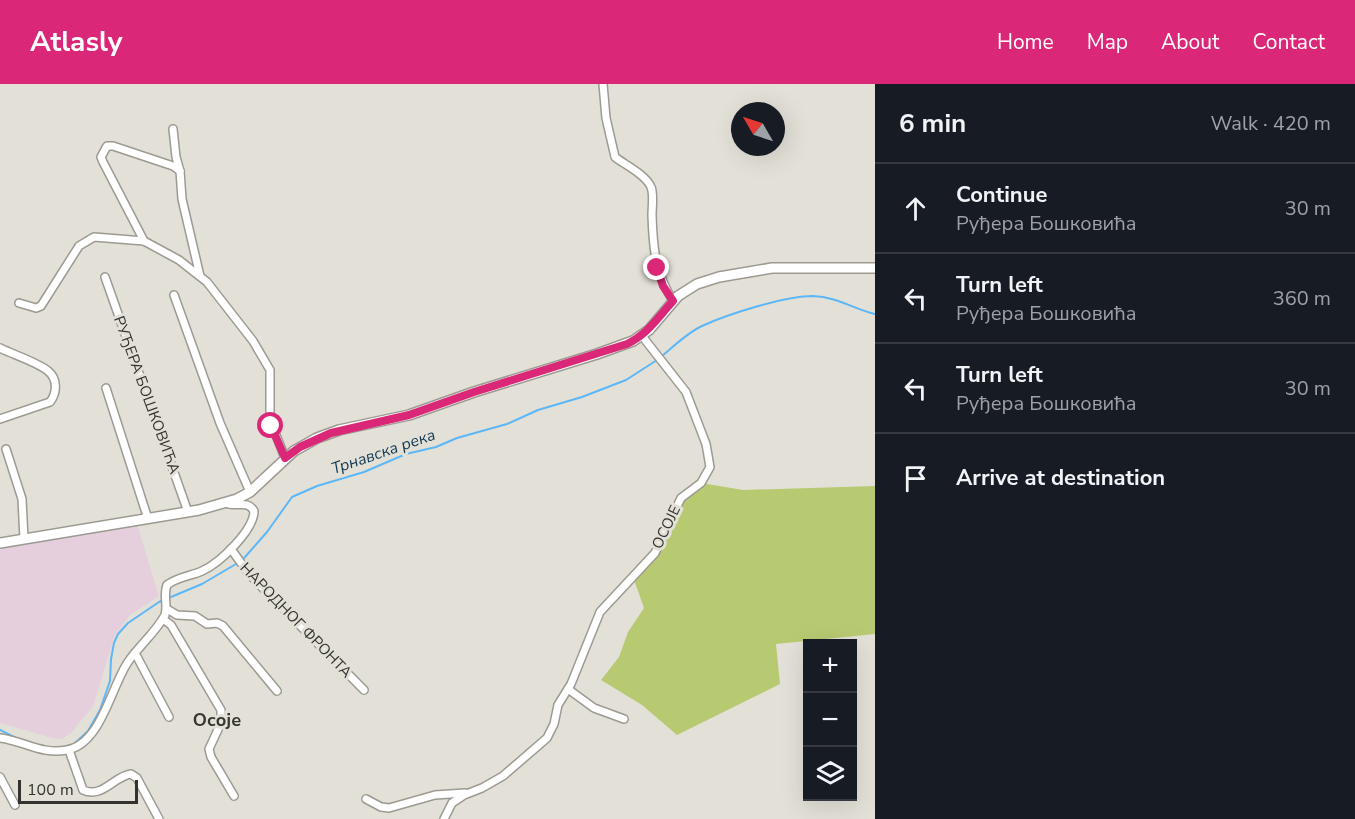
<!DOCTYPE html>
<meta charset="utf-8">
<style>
body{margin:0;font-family:"Nunito Sans",sans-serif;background:#20242c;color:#f1f3f6}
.controls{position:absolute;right:18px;bottom:18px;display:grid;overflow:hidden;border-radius:0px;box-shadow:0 6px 24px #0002}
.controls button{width:54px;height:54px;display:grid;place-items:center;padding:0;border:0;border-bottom:2px solid #363941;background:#171b24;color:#f1f3f6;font:30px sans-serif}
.compass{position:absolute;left:731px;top:18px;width:54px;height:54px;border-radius:50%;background:#171b24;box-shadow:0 6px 24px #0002;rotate:309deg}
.scale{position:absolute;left:18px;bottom:15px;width:120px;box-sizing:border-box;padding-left:6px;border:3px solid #33322e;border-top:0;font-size:16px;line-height:21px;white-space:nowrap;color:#33322e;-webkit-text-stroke:4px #e3e1d7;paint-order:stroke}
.stop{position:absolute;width:18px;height:18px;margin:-14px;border:4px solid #db2777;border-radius:50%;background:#fff}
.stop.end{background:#db2777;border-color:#fff;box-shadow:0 2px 6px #0008}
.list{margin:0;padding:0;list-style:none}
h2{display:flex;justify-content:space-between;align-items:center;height:78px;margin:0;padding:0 24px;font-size:26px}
h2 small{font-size:20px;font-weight:400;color:#9ea1a6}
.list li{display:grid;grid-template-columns:39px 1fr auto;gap:18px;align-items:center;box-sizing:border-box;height:90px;padding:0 24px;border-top:2px solid #363941}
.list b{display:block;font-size:22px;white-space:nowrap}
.list p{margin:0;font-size:20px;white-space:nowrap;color:#9ea1a6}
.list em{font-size:20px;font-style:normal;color:#9ea1a6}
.icon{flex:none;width:33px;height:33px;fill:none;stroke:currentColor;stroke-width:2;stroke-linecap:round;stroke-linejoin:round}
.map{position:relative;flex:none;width:875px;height:735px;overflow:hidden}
header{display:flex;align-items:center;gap:36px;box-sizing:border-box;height:84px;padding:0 30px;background:#db2777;color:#fff}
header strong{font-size:28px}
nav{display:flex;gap:33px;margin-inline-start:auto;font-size:21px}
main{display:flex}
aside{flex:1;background:#171b24}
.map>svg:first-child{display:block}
</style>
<header>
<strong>Atlasly</strong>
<nav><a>Home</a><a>Map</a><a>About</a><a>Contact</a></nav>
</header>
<main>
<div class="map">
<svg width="875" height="735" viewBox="0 0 875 735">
<rect width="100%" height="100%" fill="#e3e1d7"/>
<polygon fill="#e5cfdd" points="136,437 159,512 130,531 115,551 93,622 72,648 62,655 52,654 0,639 0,459"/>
<polygon fill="#b8ca71" points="701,399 743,406 875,402 875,550 776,560 780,600 677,651 642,621 601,596 619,573 628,548 644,524 633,493 655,469 681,414"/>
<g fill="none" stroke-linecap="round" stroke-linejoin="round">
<g stroke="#5cb7f8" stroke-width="2">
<path d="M662 272C674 262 687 249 702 242 728 230 785 212 813 212 838 213 853 225 875 230"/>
<polyline points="0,646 20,656"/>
<polyline points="33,660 51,664"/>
<polyline points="74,660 88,647 100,626 110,597 111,575 114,559 118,550 128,539 159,518 202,500 236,480 245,473 267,448 292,413 317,402 364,388 406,370 436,363 457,354 507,340 538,326 582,313 626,296 657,276"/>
</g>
<defs>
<g id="street">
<path d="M603 0 606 34 615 73C625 81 645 90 651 103 654 110 652 123 652 131 653 164 655 188 673 217"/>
<polyline points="173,45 176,73 180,87 182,115 200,192"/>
<polyline points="144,157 103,78 101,73 107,62 113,62 173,82 180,87"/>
<polyline points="105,193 188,428"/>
<polyline points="174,211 220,339 250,408"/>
<polyline points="19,219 36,224 41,222 79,162 94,153 144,157 179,176 207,198 253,257 270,286 270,336 285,374"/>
<path d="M0 264C12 270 39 279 48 287 58 295 57 309 50 318L0 335"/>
<polyline points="106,304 148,435"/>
<polyline points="6,365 22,415 24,455"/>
<polyline points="231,465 249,490 364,606"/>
<polyline points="167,525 177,531 195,532 207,540 217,539 223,542 277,607"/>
<polyline points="163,535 171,541 221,626 221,639 209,665 211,673 234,712"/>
<polyline points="135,569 169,633"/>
<polyline points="568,605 594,624 624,635"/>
<path d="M0 654C24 657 42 671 67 666 101 660 111 603 128 578 139 562 156 548 165 531 168 521 163 511 167 501 177 493 191 492 202 487 220 479 254 446 254 427 247 415 236 424 226 419"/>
<path d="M69 666 83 706C102 715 114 692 131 690L137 694 159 735"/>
<polyline points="0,693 15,721"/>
<polyline points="366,715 381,723 389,724 435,711 465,709"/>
<polyline points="444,735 452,719 464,711 482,704 503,692 547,654 554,640 558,621 571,600 600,528 655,469 681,414 701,399 710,383 706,360 686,308 642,252"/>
</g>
<polyline id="secondary" points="0,459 199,426 237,415 250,408 294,367 317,354 339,346 409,331 474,308 597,270 633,257 649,246 678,212 697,200 719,193 772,184 875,184"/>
</defs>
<use href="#street" stroke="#9c9a91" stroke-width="10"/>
<use href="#secondary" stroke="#9c9a91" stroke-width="12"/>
<use href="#street" stroke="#fff" stroke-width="7"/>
<use href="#secondary" stroke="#fff" stroke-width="9"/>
</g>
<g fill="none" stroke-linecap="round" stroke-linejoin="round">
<path stroke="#db2777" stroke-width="8" d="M271 342 285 374 300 363 331 349 409 331 474 308 627 260C648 250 658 233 673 217L663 202 657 184"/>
</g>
<g text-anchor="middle" stroke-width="6" stroke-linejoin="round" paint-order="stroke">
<g font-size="15" fill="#33322e" stroke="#e3e1d7">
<text transform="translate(147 311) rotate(70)" y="5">РУЂЕРА БОШКОВИЋА</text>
<text transform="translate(666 443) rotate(-64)" y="5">ОСОЈЕ</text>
<text transform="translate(296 536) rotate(46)" y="5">НАРОДНОГ ФРОНТА</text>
</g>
<g font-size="16" font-style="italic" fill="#103751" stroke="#e3e1d7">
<text transform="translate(383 367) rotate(-19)" y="6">Трнавска река</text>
</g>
<g font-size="18" font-weight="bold" fill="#37362e" stroke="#e3e1d7">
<text x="217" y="642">Осоје</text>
</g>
</g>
</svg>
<div class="controls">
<button>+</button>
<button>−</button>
<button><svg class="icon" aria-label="layers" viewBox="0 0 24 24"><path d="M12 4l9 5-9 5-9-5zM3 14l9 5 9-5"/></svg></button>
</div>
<svg class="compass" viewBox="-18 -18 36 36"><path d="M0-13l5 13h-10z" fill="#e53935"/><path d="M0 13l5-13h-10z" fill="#9ea1a6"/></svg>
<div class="scale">100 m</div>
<div class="stop" style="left:271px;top:342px"></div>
<div class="stop end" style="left:657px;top:184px"></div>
</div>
<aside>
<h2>6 min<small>Walk · 420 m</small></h2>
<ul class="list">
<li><svg class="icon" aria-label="ahead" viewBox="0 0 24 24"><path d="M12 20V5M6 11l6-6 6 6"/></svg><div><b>Continue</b><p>Руђера Бошковића</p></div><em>30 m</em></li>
<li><svg class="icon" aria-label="left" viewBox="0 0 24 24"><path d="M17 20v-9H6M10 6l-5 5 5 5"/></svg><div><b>Turn left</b><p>Руђера Бошковића</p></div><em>360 m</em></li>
<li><svg class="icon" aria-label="left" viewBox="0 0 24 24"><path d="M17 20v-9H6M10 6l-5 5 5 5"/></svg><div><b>Turn left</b><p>Руђера Бошковића</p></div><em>30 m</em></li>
<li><svg class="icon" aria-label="arrive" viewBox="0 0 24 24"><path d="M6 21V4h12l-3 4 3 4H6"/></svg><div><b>Arrive at destination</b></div></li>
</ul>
</aside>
</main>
